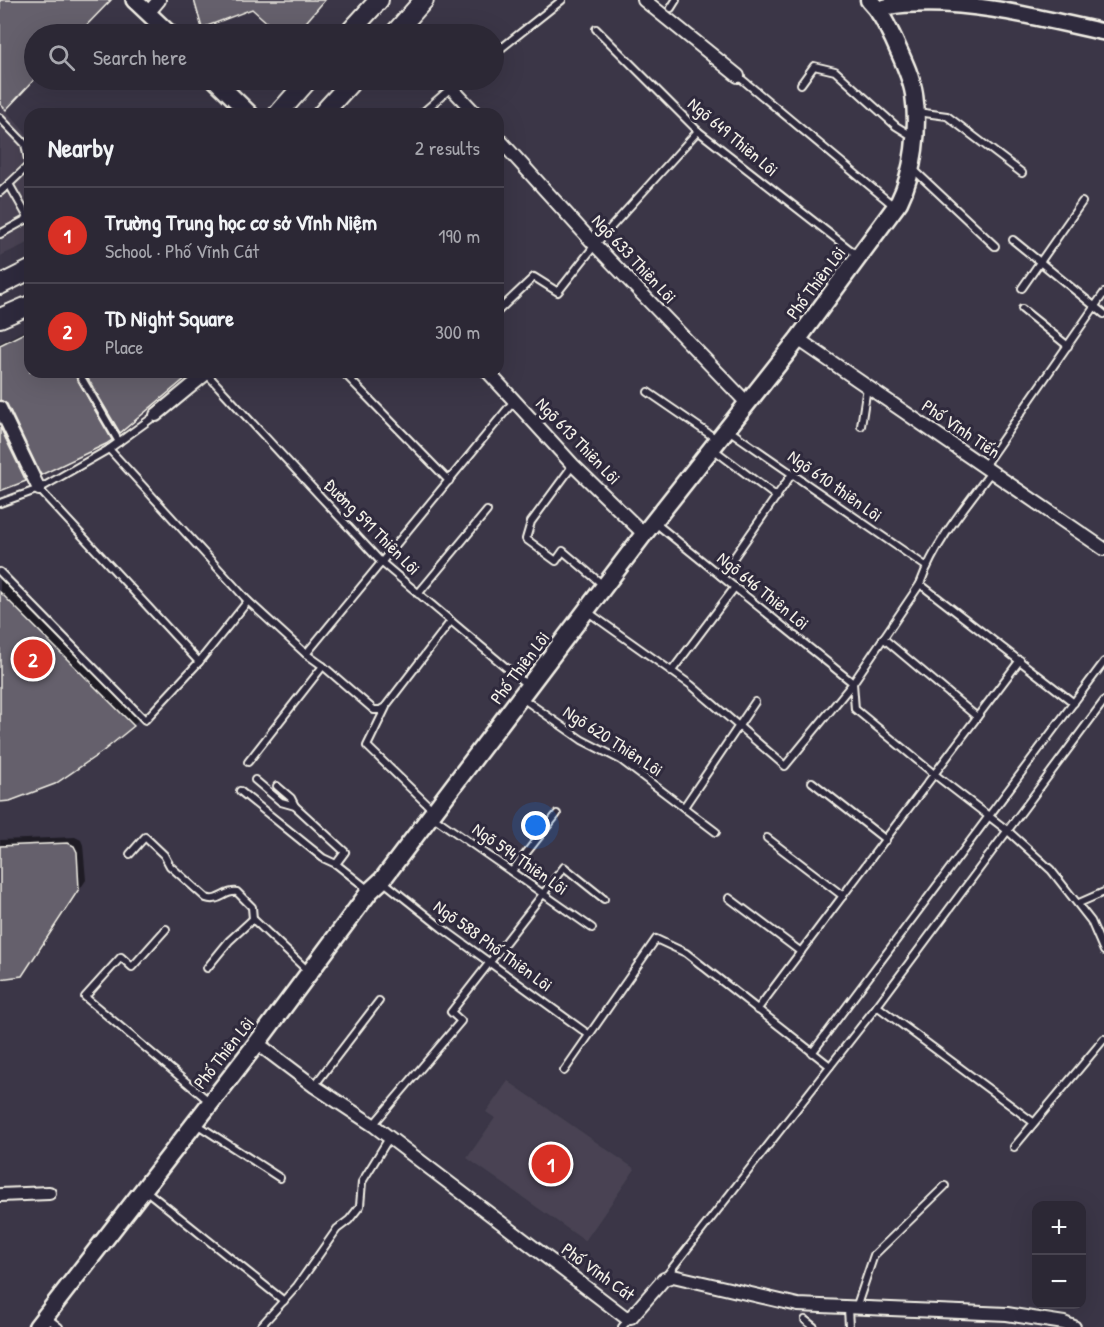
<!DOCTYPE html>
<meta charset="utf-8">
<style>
body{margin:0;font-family:"Patrick Hand",sans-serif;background:#383441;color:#f1f3f6}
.controls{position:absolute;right:18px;bottom:18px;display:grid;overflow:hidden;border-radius:12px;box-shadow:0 6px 24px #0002}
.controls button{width:54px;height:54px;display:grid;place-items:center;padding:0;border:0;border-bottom:2px solid #484450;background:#2c2835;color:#f1f3f6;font:30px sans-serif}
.you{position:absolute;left:536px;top:826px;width:21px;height:21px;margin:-15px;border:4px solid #fff;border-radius:50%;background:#1a73e8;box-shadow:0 0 0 9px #1a73e833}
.badge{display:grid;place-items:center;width:39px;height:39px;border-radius:50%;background:#d93025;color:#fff;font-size:20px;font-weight:700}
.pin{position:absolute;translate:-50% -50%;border:3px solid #fff;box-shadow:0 2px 6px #0006}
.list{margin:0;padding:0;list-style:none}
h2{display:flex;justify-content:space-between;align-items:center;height:78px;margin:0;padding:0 24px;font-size:26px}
h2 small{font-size:20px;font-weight:400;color:#a6a6ad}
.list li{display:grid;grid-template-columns:39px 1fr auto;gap:18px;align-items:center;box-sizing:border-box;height:96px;padding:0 24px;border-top:2px solid #484450}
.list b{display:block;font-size:22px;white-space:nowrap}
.list p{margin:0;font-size:20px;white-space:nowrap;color:#a6a6ad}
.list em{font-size:20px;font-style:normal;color:#a6a6ad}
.icon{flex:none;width:33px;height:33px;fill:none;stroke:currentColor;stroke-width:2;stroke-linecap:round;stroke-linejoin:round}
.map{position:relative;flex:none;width:1104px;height:1327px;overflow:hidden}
.search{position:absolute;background:#2c2835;box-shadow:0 6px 24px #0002;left:24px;top:24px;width:480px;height:66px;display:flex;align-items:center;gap:15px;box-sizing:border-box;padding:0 21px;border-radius:33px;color:#a6a6ad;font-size:22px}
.panel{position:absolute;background:#2c2835;box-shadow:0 6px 24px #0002;left:24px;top:108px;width:480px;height:270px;border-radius:18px}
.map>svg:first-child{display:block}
</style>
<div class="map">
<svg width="1104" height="1327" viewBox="0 0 1104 1327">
<rect width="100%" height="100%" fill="#3b3647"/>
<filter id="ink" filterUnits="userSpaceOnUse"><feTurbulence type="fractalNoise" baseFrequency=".0167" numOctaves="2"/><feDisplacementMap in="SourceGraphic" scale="12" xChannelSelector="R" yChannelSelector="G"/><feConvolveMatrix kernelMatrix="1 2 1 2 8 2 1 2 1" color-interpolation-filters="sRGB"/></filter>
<g filter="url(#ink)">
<g fill="#484352">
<polygon points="0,104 30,138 30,242 0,256"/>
<polygon points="508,1081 635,1169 585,1241 467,1158 495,1118 486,1112"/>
</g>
<g fill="#0007">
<polygon points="0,0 109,0 76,34 34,34 34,78 6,108 0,102"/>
<polygon points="196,0 325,0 296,34 282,34 252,7"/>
<polygon points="30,328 30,372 190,372 111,439 9,403 0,399 0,343"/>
<polygon points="0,405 32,472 25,479 0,488"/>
<polygon points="0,578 140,718 133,725 0,801"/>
<polygon points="75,837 81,840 83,845 86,880 29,967 21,975 0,977 0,840"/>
</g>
<g fill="#65616c" stroke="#f4f1e8" stroke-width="1.5">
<polygon points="0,0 111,0 78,34 34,34 34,80 6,110 0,104"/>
<polygon points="194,0 325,0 296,34 280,34 252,9 202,28"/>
<polygon points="30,330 30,372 73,372 112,440 106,444 41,475 7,404 0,400 0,345"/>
<polygon points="84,372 193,372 120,433"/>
<polygon points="0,427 26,481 0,491"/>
<polygon points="0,592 134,726 102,752 55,784 10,801 0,802"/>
<polygon points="68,843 74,846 77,852 79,889 22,976 0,979 0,846"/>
</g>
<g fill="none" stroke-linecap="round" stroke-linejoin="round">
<defs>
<g id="service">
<polyline points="671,8 676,0"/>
<polyline points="596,29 698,131 857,255"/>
<polyline points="494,54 562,0"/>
<polyline points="738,76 894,206"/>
<polyline points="801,84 814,66 835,71 896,126 912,136"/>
<polyline points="917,112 947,116 1022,173"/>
<polyline points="421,114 460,80"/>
<polyline points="0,118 25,144 29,165 9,184 30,221"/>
<polyline points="912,168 995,246"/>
<polyline points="0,192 9,184"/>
<polyline points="0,234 29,218"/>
<polyline points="1013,240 1104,314"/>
<polyline points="1022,288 1082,202"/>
<polyline points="1022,309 1068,346"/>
<polyline points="498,311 534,277 558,292 595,245 698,131"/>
<polyline points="78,372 119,442"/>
<polyline points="343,372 449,481"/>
<polyline points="206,373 381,562 527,685"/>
<polyline points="648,392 718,440"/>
<polyline points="861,426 867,387"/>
<polyline points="727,429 927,567"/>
<polyline points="109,449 248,601 306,654 323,666 374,710 380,710 385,707 451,621"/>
<polyline points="713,449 777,497"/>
<polyline points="573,465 531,522 526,539 556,561 563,551 603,585"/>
<polyline points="984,466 1104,293"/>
<polyline points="39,489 199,662"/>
<polyline points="0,503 39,489 109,449 156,415"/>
<polyline points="654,522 853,683 855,709 934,774 1008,831 1051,870 1091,921 1104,951"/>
<polyline points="0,572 145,720 199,662 248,601"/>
<polyline points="721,576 792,474"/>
<polyline points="920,584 1074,703"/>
<polyline points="418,594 487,511"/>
<path d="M588 612 691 685 785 766 853 683 920 584C936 541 964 508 991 472"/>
<polyline points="883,638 977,717"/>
<polyline points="306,654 514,401"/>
<polyline points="671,672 735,587"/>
<polyline points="522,698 582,740 621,760 716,832"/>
<polyline points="386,707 367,746 434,811"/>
<polyline points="248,762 323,666"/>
<polyline points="255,780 281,802 295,806 345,852 336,864"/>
<polyline points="812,782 886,840"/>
<polyline points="277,786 291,798 295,806"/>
<polyline points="240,791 323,858 336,864 370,891"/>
<polyline points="684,807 755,702"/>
<polyline points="432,816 592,928"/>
<polyline points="767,838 843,896"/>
<path d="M130 854 145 837 164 855 170 866 206 898C219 903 225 890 237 892L252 907 253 919 309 972"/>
<polyline points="512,871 557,814"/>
<polyline points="384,882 442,928 588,1034"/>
<polyline points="729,898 801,952"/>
<polyline points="1079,903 1104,892"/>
<polyline points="166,929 132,967 121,957 85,997 210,1102"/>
<polyline points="207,968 229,941 253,919"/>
<polyline points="877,1006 1033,1122"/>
<polyline points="757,1010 1020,660"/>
<polyline points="812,1053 1104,662"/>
<polyline points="564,1071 656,939 686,953 830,1066"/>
<polyline points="314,1086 379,1001"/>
<polyline points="195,1123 280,1178"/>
<polyline points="373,1125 461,1021 451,1012 564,867 604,899"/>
<polyline points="1014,1147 1104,1039"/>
<polyline points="144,1189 284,1301"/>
<polyline points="666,1276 877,1006 1104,701"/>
<polyline points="848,1308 849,1327"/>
<polyline points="856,1308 874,1255 945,1186"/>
<polyline points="46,1317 59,1327"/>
<polyline points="805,1320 814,1327"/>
<polyline points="260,1327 297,1286 337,1229 349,1220 360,1206 362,1182 389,1138"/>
<polyline points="622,1327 631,1317"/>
</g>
<g id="minor">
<polyline points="644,0 738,76"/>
<polyline points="148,13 159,0"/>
<polyline points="444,80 476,114"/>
<polyline points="498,138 595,245 747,403"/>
<polyline points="798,339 1104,549"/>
<polyline points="488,372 573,465 644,534"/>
<polyline points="0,408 39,489"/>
<polyline points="156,415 208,372"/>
<polyline points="257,1043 314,1086 373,1125 625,1317 631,1317 664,1279 673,1276 798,1305 1007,1314 1064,1323 1074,1327"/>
<polyline points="0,1195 49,1193"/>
</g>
<g id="tertiary">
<polyline points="134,0 170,34"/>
<path d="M879 9C891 5 902 4 915 4 979 1 1042 19 1104 32"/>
<polyline points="215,80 250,114"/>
</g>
<path id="secondary" d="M37 1327 257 1043 370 891 382 880 644 534 798 339 899 202C914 172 919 128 914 94 911 75 901 56 893 38 886 24 880 11 869 0"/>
<g id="primary">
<polyline points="348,34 379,0"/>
<polyline points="394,34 424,0"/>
<polyline points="278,114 308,80"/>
<polyline points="322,114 353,80"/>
<polyline points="0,285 30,270"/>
<polyline points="0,318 30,305"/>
</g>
</defs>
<use href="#service" stroke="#f4f1e8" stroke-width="10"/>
<use href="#minor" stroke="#f4f1e8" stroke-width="16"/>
<use href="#tertiary" stroke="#f4f1e8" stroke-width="20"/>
<use href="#secondary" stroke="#f4f1e8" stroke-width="21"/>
<use href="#primary" stroke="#f4f1e8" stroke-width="22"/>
<use href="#service" stroke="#2f2a3d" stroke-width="6"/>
<use href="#minor" stroke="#2f2a3d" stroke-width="12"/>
<use href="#tertiary" stroke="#2f2a3d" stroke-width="15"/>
<use href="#secondary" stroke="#2f2a3d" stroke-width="16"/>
<use href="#primary" stroke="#2f2a3d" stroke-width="18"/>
</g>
</g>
<g text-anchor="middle" stroke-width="6" stroke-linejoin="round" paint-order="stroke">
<g font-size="18" fill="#f4f1e8" stroke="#2f2a3d">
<text transform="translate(733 137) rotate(40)" y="6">Ngõ 649 Thiên Lôi</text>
<text transform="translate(634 259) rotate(47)" y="6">Ngõ 633 Thiên Lôi</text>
<text transform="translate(816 283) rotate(-53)" y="6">Phố Thiên Lôi</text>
<text transform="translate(961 429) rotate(34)" y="6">Phố Vĩnh Tiến</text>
<text transform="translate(578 441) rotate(46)" y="6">Ngõ 613 Thiên Lôi</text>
<text transform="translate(835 486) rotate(35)" y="6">Ngõ 610 thiên Lôi</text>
<text transform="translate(372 527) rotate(45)" y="6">Đường 591 Thiên Lôi</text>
<text transform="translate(763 591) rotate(39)" y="6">Ngõ 646 Thiên Lôi</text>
<text transform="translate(520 668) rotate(-53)" y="6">Phố Thiên Lôi</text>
<text transform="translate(613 741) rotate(33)" y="6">Ngõ 620 Thiên Lôi</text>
<text transform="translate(520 859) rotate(35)" y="6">Ngõ 594 Thiên Lôi</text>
<text transform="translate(493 946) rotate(36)" y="6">Ngõ 588 Phố Thiên Lôi</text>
<text transform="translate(224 1053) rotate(-52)" y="6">Phố Thiên Lôi</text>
<text transform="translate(598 1272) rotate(36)" y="6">Phố Vĩnh Cát</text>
</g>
</g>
</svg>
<div class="controls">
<button>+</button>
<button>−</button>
</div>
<div class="you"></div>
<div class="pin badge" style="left:551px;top:1164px">1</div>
<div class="pin badge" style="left:33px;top:659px">2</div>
<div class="search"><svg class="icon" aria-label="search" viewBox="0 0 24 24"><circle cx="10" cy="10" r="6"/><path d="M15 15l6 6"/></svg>Search here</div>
<section class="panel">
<h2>Nearby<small>2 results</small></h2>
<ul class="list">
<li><span class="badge">1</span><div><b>Trường Trung học cơ sở Vĩnh Niệm</b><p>School · Phố Vĩnh Cát</p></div><em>190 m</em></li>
<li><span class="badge">2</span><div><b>TD Night Square</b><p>Place</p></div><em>300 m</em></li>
</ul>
</section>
</div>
